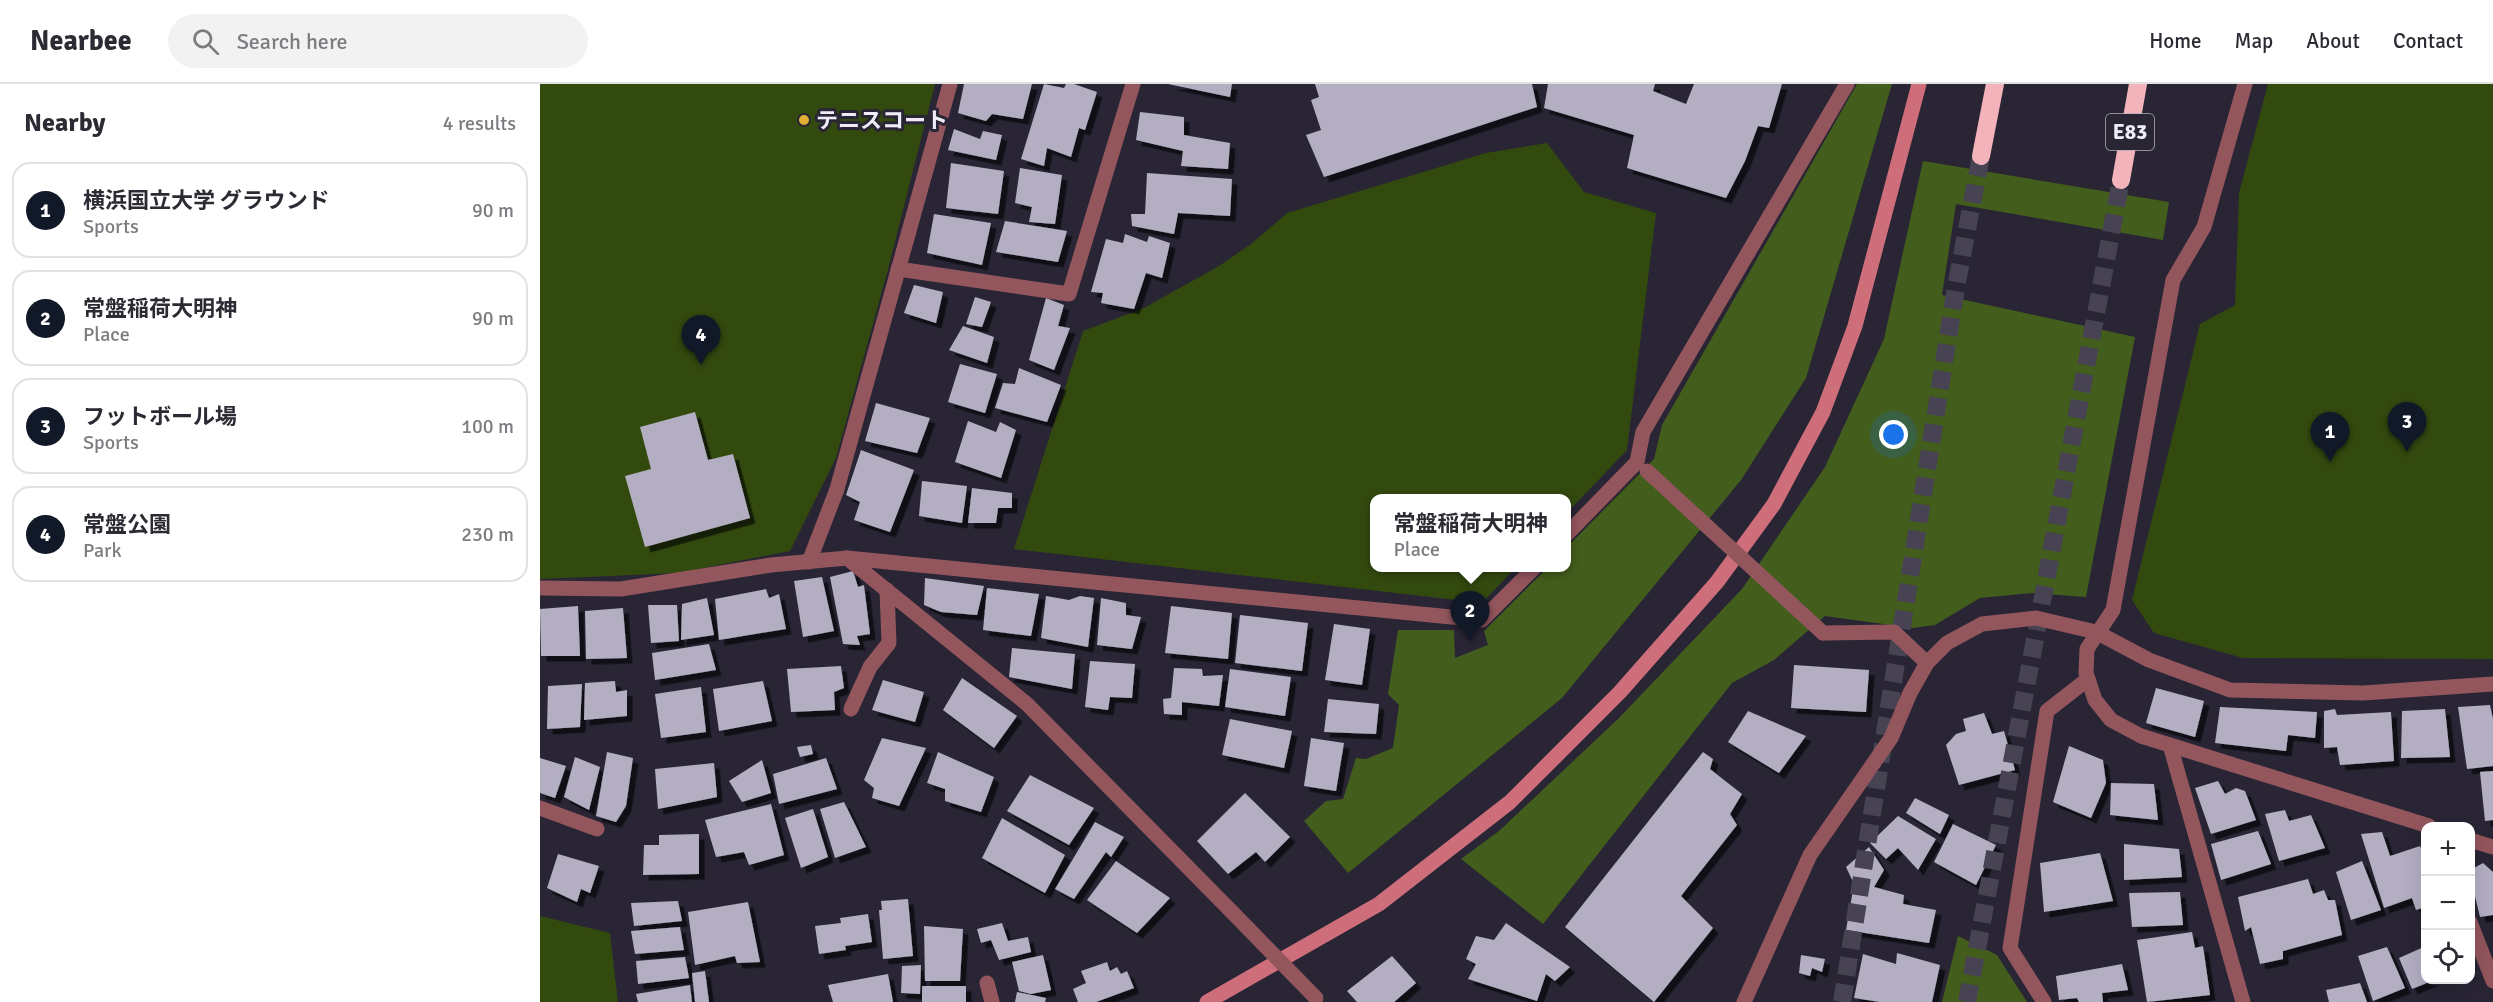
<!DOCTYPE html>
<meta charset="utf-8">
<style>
body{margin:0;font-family:Signika,"Noto Sans JP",sans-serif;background:#f2f2f3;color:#2b2b33}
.controls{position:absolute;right:18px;bottom:18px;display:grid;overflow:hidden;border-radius:12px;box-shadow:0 6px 24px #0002}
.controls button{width:54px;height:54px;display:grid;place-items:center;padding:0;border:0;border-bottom:2px solid #e1e1e2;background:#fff;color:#2b2b33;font:30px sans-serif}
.you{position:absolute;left:1354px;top:351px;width:21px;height:21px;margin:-15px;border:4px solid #fff;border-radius:50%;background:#1a73e8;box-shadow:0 0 0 9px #1a73e833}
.badge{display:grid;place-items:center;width:39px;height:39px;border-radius:50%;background:#111827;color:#fff;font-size:20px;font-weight:700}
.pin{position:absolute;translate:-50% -50px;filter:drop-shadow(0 2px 3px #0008)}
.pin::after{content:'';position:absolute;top:32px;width:21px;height:18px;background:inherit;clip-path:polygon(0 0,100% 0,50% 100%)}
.popup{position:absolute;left:830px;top:410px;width:201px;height:78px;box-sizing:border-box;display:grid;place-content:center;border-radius:12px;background:#fff;filter:drop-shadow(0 2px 4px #0005);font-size:20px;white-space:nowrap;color:#7c7c81}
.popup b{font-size:22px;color:#2b2b33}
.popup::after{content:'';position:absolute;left:50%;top:100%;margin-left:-12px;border:12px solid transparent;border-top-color:#fff}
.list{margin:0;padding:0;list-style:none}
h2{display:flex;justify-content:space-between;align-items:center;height:78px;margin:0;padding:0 24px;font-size:26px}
h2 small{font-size:20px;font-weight:400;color:#7c7c81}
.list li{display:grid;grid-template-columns:39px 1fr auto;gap:18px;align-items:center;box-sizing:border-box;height:96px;margin:0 12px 12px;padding:0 12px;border:2px solid #e1e1e2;border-radius:18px}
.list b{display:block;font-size:22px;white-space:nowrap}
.list p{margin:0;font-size:20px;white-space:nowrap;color:#7c7c81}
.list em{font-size:20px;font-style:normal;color:#7c7c81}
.icon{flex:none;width:33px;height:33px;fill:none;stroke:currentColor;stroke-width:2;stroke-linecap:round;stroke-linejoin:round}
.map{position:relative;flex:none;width:1953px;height:918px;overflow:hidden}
header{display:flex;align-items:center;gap:36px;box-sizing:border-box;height:84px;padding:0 30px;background:#fff;border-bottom:2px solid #e1e1e2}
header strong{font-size:28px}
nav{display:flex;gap:33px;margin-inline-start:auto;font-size:21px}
.search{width:420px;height:54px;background:#f2f2f3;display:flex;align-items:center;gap:15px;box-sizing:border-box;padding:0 21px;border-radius:33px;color:#7c7c81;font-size:22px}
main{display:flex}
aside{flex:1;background:#fff}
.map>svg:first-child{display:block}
</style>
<header>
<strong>Nearbee</strong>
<div class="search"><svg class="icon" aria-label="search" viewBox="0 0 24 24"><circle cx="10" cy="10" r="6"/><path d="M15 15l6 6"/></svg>Search here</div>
<nav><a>Home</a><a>Map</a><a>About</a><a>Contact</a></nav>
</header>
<main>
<aside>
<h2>Nearby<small>4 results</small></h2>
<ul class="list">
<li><span class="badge">1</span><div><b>横浜国立大学 グラウンド</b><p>Sports</p></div><em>90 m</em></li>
<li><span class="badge">2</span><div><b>常盤稲荷大明神</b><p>Place</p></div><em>90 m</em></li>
<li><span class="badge">3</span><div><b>フットボール場</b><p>Sports</p></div><em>100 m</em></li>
<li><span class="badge">4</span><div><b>常盤公園</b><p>Park</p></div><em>230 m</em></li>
</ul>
</aside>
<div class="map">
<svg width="1953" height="918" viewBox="0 0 1953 918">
<defs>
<filter id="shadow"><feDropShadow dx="5.5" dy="5.5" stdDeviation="0" flood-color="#0009"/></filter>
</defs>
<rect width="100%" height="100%" fill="#292535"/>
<g fill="#334a0f">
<polygon points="0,0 395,0 347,189 296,374 250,467 138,489 0,495"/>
<polygon points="1728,0 1953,0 1953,575 1703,574 1614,549 1592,516 1660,240 1695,221 1699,109"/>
<polygon points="1007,59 1044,108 1116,129 1087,366 1026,430 1026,414 834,414 834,484 975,484 942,519 474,465 543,247 604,224 679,182 711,160 747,129 946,69"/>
<polygon points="0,832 70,849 78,918 0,918"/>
</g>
<g fill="#435d1c">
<polygon points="1317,0 1352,0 1266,294 1201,396 1022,614 808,789 764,737 786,717 803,715 816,674 826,675 853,664 859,621 848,610 858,546 914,546 915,574 948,561 944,547 1007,484 1026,484 1026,464 1114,375 1122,341"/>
<polygon points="1383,77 1629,118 1623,156 1416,120 1402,211 1595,253 1546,513 1492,509 1440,514 1395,541 1373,544 1285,532 1234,576 1192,599 1003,840 921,775 959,747 1079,634 1202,505 1285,383 1344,255"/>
<polygon points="1418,852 1457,871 1487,918 1402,918"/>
</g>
<g fill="#b3aec2" filter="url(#shadow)">
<polygon points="424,0 492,0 483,35 452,30 446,37 418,29"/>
<polygon points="504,0 524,4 526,0 534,0 557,8 545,46 539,44 531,73 507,64 504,82 481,75"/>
<polygon points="628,0 692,0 690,13"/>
<polygon points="775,0 992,0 997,23 784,93 766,51 781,46 771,16 779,13"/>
<polygon points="1008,0 1115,0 1113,7 1146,20 1154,0 1242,0 1229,44 1218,42 1205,77 1186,114 1087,84 1094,51 1004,24"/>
<polygon points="600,28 644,33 644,51 690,59 688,85 641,82 643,67 596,56"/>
<polygon points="414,45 440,55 443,47 462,51 456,76 408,66"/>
<polygon points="411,79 464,87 458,130 406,124"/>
<polygon points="480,84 522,91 515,140 489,138 492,123 475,119"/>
<polygon points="607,89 692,95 690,132 638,129 634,150 592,142 591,130 605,130"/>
<polygon points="394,130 451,139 442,181 387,169"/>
<polygon points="465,137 527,147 518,178 456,168"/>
<polygon points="585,150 607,158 609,152 630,159 622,194 606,189 594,225 561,219 563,209 551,208 566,155 583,159"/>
<polygon points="374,201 403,208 396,239 364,229"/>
<polygon points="435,213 451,218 442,243 426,240"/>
<polygon points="506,214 524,221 518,242 530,244 514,286 489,276"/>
<polygon points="423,242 454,253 447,279 409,266"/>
<polygon points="420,280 457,290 445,329 408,318"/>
<polygon points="479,284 521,301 507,338 455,324 463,299 475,300"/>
<polygon points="336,319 390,334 377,369 325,357"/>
<polygon points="155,328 168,376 193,370 210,434 105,463 85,392 111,385 100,343"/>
<polygon points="428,337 456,348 460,338 476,346 461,394 415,378"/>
<polygon points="321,366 374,386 350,448 314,436 320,418 306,411"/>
<polygon points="382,397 427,402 422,439 379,432"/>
<polygon points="432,404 472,409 472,424 458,424 456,439 428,439"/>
<polygon points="313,487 318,503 324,501 330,550 317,552 320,561 303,560 290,493"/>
<polygon points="282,493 294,547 263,553 254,497"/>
<polygon points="385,494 444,502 437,531 401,528 384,521"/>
<polygon points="447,504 499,510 491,552 443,546"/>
<polygon points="226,505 229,514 239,510 246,545 179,556 175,515"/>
<polygon points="506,512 529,516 540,512 554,514 548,563 501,554"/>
<polygon points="167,514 174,551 141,556 142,520"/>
<polygon points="561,514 586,519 586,531 601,533 592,565 557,561"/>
<polygon points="108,521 137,521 139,557 111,559"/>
<polygon points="38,522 40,572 1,572 0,525"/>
<polygon points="631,522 692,529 688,575 625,569"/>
<polygon points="83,524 87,574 46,575 45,527"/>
<polygon points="700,531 768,539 762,587 695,579"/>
<polygon points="794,540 830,545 822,601 785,596"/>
<polygon points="169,560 176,586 115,596 112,569"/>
<polygon points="472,564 535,570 532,605 469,593"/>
<polygon points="550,577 595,580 592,614 570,613 568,626 545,623"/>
<polygon points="1254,581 1329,586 1326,628 1251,624"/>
<polygon points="301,582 304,604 294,608 295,626 251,628 247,585"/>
<polygon points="634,584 662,585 663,592 683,591 679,622 642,618 642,631 624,630 623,615 631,614"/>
<polygon points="690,585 751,593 745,632 685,623"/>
<polygon points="422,594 477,632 454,664 403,626"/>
<polygon points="343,596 384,608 375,638 332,626"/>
<polygon points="75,597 76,608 87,606 87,632 44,636 45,599"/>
<polygon points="223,597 232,637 179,647 173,605"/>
<polygon points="42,600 40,643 7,645 8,602"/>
<polygon points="161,603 166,648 121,654 115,610"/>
<polygon points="1616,604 1664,617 1655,653 1606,639"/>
<polygon points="788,615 839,620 836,650 784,648"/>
<polygon points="1950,621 1953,635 1953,682 1927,685 1918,623"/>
<polygon points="1680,623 1777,628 1775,654 1748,651 1746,667 1675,659"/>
<polygon points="1795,625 1797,631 1851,628 1854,677 1800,681 1797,663 1784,664 1784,627"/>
<polygon points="1905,625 1910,673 1861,674 1862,627"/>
<polygon points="1208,627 1266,652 1239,689 1188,658"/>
<polygon points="1444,629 1452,650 1464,647 1475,686 1419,701 1406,661 1416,650 1426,647 1423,635"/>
<polygon points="690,635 752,647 744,684 682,671"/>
<polygon points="342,654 386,664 359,722 332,714 334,704 324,696"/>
<polygon points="771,654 804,659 796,707 764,702"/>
<polygon points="271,661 273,670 260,673 257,663"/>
<polygon points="1529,662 1563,676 1566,699 1551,734 1513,718"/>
<polygon points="67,668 93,674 86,722 76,738 56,732"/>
<polygon points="398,668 454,693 441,728 405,717 405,705 387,699"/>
<polygon points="1163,668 1173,675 1170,685 1202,710 1190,730 1197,741 1141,812 1173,844 1114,918 1025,843"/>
<polygon points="35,673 60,683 49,726 24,713"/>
<polygon points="0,674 26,682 15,714 0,709"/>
<polygon points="286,674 297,705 239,720 233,690"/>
<polygon points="222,676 231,709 202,718 189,697"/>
<polygon points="174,679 177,713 118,725 115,685"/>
<polygon points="1953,687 1953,736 1945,737 1940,688"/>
<polygon points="490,691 554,724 529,761 467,727"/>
<polygon points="1678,697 1685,710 1696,704 1705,707 1716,736 1671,750 1655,704"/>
<polygon points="1571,699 1614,700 1618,736 1570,731"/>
<polygon points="705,709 750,753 725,778 716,768 688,790 657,757"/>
<polygon points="1375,714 1409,731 1400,750 1366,729"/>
<polygon points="304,718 326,763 295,774 280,725"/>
<polygon points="231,720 244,771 209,781 204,768 176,773 165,736"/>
<polygon points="273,725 288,773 261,784 245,734"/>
<polygon points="1745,726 1749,737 1771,731 1785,764 1739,777 1725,730"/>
<polygon points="1358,732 1396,755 1378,786 1358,764 1346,775 1330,759"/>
<polygon points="462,734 525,771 505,809 442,774"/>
<polygon points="555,738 584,753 571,773 566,768 534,815 515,805"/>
<polygon points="1413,740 1456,761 1436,801 1394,778"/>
<polygon points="1718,747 1731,780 1681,796 1671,760"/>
<polygon points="1842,748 1850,772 1880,762 1886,779 1886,823 1876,826 1872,814 1844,824 1821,750"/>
<polygon points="159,750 159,790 103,791 104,761 119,761 119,751"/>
<polygon points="1584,760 1639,765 1642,793 1584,796"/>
<polygon points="1329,763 1344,786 1334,803 1364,811 1363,820 1396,826 1389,859 1306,846 1314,800 1306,783"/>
<polygon points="1560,769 1573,817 1504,828 1500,779"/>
<polygon points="18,770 59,782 50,809 41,805 37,818 7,804"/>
<polygon points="576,777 630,814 597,849 547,816"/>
<polygon points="1822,777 1841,826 1811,836 1796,788"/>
<polygon points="1943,779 1953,788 1953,831 1940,833 1931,796 1932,785"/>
<polygon points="1768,795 1773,810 1784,806 1788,816 1795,816 1802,851 1743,867 1743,875 1720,880 1711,843 1705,847 1698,813"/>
<polygon points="1640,808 1643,841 1592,843 1589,809"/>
<polygon points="368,815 373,872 343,875 339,826 342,826 341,817"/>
<polygon points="138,817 142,837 94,842 91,819"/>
<polygon points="208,818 220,878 197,879 195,872 155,881 148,828"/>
<polygon points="328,830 332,858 305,862 306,866 279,870 275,842 301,839 300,834"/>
<polygon points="462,839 468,857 488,853 491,868 459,876 451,856 441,859 437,845"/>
<polygon points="966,839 1030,883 1015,897 1006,890 997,917 928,895 936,880 926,875 936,852 954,856"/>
<polygon points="384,842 423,845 420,897 385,897"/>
<polygon points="140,843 144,866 95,870 91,847"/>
<polygon points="1652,848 1655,864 1663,862 1670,911 1607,918 1597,856"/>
<polygon points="1886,862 1886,896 1894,896 1872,905 1859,874"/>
<polygon points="1847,863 1865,904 1833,917 1818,872"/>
<polygon points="1357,869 1400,881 1392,918 1340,918 1314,914 1323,870 1356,880"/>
<polygon points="503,871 511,906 491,910 479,907 472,878"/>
<polygon points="1261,871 1285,875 1282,888 1272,884 1270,892 1259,889"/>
<polygon points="852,872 876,899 854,918 817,918 807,907"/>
<polygon points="145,873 149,894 98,900 96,877"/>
<polygon points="567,878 570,887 577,883 581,890 587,887 594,904 556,918 538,918 533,905 546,899 541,887"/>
<polygon points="1582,880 1588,906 1562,909 1563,918 1539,918 1537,914 1519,916 1516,892"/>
<polygon points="381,881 380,910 361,909 362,882"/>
<polygon points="165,887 169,918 155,918 152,889"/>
<polygon points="348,890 353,918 293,918 288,901"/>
<polygon points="1820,899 1827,918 1789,918 1786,906"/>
<polygon points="150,901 152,918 98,918 96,910"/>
<rect x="382" y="902" width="44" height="16"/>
<polygon points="477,908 506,914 505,918 475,918"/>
</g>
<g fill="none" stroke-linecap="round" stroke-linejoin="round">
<g stroke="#474352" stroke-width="18" stroke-dasharray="18 9" stroke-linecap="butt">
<polyline points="1302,918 1416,203 1441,72"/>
<polyline points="1427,918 1581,96"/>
</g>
<g stroke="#93565d" stroke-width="15">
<polyline points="1283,549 1354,548 1387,579"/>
<polyline points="0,724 57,745"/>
<polyline points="1930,838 1953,897"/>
</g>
<g stroke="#93565d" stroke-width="15">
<polyline points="1705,0 1664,143 1633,196 1573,526 1547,565 1546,589 1555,616 1571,636 1601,652 1889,742"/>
<polyline points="358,185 529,210 593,0"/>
<polyline points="1026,451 1097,378 1103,348 1307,0"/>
<polyline points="307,474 487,620 692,828"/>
<polyline points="269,478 297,405 410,0"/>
<polyline points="0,504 81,505 231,481 307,474 942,536 994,484"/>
<polyline points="311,625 330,583 349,559 347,506"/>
<polyline points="1630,661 1703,918"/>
<polyline points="1930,756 1953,763"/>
<polyline points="447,899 452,918"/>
<polyline points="1204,918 1270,771 1351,654 1370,609 1387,579 1407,559 1442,540 1496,534 1556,548 1609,576 1690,606 1823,609 1953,600"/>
<polyline points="1504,918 1470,864 1507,627 1548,595"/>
</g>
<polyline stroke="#cf6e7b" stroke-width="15" points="667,918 839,820 970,718 1080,608 1177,498 1234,420 1283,328 1315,242 1379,0"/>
<g stroke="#f2b4ba" stroke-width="18">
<polyline points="1441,72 1455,0"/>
<polyline points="1581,96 1598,0"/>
</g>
<polyline stroke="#93565d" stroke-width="15" points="1107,387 1283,549"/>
<polyline stroke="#93565d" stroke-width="15" points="692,828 776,914"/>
</g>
<circle fill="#dfb034" stroke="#292535" stroke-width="2" cx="264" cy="36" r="6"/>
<g text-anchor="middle" stroke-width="6" stroke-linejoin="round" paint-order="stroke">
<rect fill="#292535" stroke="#b4b0bd" stroke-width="1.5" x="1566" y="30" width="48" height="36" rx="4.5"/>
<g font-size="21" font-weight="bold" fill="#efecf7">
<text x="1590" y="55">E83</text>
</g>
<g font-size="22" font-weight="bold" fill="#efecf7" stroke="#292535" text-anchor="start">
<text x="276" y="44">テニスコート</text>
</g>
</g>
</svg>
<div class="controls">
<button>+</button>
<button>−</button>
<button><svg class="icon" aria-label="locate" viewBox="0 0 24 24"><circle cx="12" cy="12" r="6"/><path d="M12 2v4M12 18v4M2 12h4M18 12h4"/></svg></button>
</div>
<div class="you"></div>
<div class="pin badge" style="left:1790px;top:378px">1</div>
<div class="pin badge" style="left:930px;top:557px">2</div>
<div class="popup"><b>常盤稲荷大明神</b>Place</div>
<div class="pin badge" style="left:1867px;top:368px">3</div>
<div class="pin badge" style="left:161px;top:281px">4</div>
</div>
</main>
